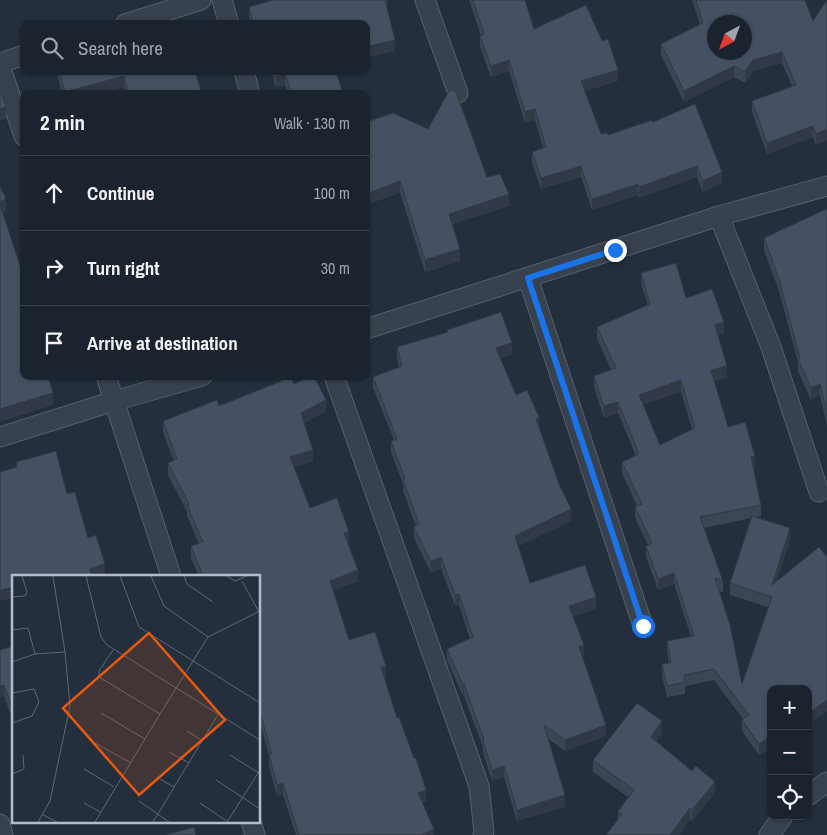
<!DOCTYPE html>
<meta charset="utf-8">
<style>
body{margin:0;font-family:"Archivo Narrow",sans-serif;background:#282f3a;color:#f1f3f6}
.controls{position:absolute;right:15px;bottom:15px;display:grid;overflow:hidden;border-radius:10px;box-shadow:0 1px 4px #0004}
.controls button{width:45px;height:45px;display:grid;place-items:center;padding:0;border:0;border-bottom:1px solid #39404a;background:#1b232e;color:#f1f3f6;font:25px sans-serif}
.compass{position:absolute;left:707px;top:15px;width:45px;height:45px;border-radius:50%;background:#1b232e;box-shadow:0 1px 4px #0004;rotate:221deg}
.stop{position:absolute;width:15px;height:15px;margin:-11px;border:4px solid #1a73e8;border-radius:50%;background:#fff}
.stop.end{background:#1a73e8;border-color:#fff;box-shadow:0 1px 5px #0008}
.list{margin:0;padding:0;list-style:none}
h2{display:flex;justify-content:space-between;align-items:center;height:65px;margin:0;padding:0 20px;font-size:21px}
h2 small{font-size:16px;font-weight:400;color:#a0a4aa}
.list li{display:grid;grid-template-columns:32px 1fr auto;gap:15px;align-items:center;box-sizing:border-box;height:75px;padding:0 20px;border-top:1px solid #39404a}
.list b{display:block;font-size:19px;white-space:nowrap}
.list em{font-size:16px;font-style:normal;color:#a0a4aa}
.icon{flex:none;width:28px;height:28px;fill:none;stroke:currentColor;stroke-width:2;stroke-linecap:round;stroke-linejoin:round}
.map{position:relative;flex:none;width:827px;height:835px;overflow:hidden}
.search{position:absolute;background:#1b232e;box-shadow:0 1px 4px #0004;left:20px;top:20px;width:350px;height:55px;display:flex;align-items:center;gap:12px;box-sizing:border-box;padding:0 18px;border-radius:10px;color:#a0a4aa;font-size:19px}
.panel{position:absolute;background:#1b232e;box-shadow:0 1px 4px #0004;left:20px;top:90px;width:350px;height:290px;border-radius:10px}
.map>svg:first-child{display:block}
</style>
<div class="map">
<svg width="827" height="835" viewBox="0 0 827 835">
<rect width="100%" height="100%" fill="#242f3e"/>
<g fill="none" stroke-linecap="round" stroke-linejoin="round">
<defs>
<g id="minor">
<polyline points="222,0 229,24"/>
<polyline points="425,0 458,93"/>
<polyline points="125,24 201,0"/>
<polyline points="0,63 24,55"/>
<polyline points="0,66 24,136"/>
<polyline points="244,71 250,94"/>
<polyline points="719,216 771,347 819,492"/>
<polyline points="528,278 643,626"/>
<polyline points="366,329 719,216 827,186"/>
<polyline points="106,376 171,576"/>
<polyline points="334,376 479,786 484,832 483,835"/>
<polyline points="0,437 114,401 202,376"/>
<polyline points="808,796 827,782"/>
<polyline points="251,821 255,835"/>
<polyline points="0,824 3,835"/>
<polyline points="769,835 783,816"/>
</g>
</defs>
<use href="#minor" stroke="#565f6c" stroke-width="21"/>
<use href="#minor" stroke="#38414e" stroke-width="19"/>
</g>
<g fill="#3b4654" fill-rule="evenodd">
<polygon points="387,0 387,6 395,51 366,24 250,24 249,18 249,7"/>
<polygon points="469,0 525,0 534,29 618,81 585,91 601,134 608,135 653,122 722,183 703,192 697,177 639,198 638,195 592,210 581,177 541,189 532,163 532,152 543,148 535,120 525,123 509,71 491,77 480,47 480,36 481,36"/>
<polygon points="692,0 805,0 813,21 827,0 827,140 816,145 813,137 767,154 752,112 752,101 792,86 782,63 753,71 745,83 734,77 684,102 661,55 661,44 700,24"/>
<polygon points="57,71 195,71 202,94 125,94 124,87 101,94 62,94 57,74"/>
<polygon points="271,71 336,71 343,94 288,94 285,85 276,88"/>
<polygon points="366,122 487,177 509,206 452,224 460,261 425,272 400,193"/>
<polygon points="827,209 827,426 820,395 811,400 798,371 798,362 779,291 764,250 764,238"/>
<path d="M641 273 686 298 724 333 718 335 727 378 714 381 728 427 755 468H753L761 505V516L756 517 790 540 777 581 771 689V747L759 755 742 731V720L743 719 714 680 685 686V694L667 697 662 676V664L669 663 667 652V641L691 637 674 584 658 590 646 557V546L648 545 635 518V507L637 506 622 473V462L636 456 618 413 604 418 594 387V376L611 370 597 339V327L648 305 641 284ZM681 392 692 429 660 445 643 404ZM752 518 730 583V595L768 607 742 684 719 591 723 592V581L704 528Z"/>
<polygon points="447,330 512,354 500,358 516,395 539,427 571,521 518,546 530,583 596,609 573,616 584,656 582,657 606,736 565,751 548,739 565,807 517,821 504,777 492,781 483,752 483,747 464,696 463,696 447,660 447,649 470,639 459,605 455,606 441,568 431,573 414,538 414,527 416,526 403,491 403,484 391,452 391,441 394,440 373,388 373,377 399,367 397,358 397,347 447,333"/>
<polygon points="294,384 326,411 304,423 313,461 294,467 310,508 349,543 348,543 358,581 333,591 349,640 386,677 384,678 397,718 426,802 422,803 434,835 296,835 283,795 277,796 269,767 269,755 259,720 259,576 199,576 191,558 191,546 199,544 187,516 187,512 168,475 168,463 174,461 163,432 163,421"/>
<polygon points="14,646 14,724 4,696 0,697"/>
<polygon points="662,733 656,741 715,793 692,821 690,819 679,835 606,835 618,820 618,811 628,797 593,772 593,760"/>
</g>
<g fill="#303945">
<polygon points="395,40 395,51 366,58 366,47"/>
<polygon points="782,52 782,63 753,71 745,83 745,72 753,60"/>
<polygon points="509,60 509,71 491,77 491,66"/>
<polygon points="734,66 734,77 684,102 684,91"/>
<polygon points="618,70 618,81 581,92 581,81"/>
<polygon points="285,74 285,85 276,88 276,77"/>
<polygon points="124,76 124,87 101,94 65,94 65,92"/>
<polygon points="6,107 6,119 0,120 0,109"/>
<polygon points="535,109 535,120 525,123 525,112"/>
<polygon points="813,126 813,137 767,154 767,143"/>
<polygon points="827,129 827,140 816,145 816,134"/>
<polygon points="581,166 581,177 541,189 541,178"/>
<polygon points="697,166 697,177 639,198 639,187"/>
<polygon points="722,172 722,183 703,192 703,181"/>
<polygon points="400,181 400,193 366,205 366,194"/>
<polygon points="638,184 638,195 592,210 592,199"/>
<polygon points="509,194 509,206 449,225 449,214"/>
<polygon points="6,199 6,211 0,214 0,202"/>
<polygon points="460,249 460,261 425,272 425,260"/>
<polygon points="724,322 724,333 715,336 715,325"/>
<polygon points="512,343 512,354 496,360 496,348"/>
<polygon points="727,366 727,378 711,382 711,370"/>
<polygon points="681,380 681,392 639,406 639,395"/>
<polygon points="820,384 820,395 811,400 811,388"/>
<polygon points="53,393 53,405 0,422 0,409"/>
<polygon points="326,400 326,411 301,425 301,413"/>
<polygon points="618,402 618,413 604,418 604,406"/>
<polygon points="539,417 539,429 536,419"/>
<polygon points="313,450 313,461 290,468 290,457"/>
<polygon points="755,456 755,468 751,469 751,457"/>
<polygon points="571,509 571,521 515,548 515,536"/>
<polygon points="790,528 790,540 772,597 772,585"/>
<polygon points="349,532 349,543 344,545 344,533"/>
<polygon points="441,557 441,568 431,573 431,562"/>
<polygon points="105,564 105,575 101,576 90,576 90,569"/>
<polygon points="358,570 358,581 330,592 330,581"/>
<polygon points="674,573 674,584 658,590 658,579"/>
<polygon points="14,587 14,598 0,601 0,590"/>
<polygon points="459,594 459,605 455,606 455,595"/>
<polygon points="596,597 596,609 569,617 569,606"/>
<polygon points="584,645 584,656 579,658 579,647"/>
<polygon points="386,666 386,677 381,679 381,667"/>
<polygon points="464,684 464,696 463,696 463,685"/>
<polygon points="4,685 4,696 0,697 0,686"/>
<polygon points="827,700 827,711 808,725 808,714"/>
<polygon points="662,721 662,733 651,748 651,737"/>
<polygon points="606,725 606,736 565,751 565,740"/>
<polygon points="771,736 771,747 759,755 759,744"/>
<polygon points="504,766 504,777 492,781 492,770"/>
<polygon points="715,782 715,793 692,821 692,810"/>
<polygon points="283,783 283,795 277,796 277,785"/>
<polygon points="426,790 426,802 418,804 418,793"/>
<polygon points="565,795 565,807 517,821 517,810"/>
<polygon points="690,808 690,819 679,835 670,835"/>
<polygon points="434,829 434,835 422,835"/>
</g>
<g fill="#455162" stroke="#303945" fill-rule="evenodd">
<polygon points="273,0 385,0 395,40 366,47 366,24 253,24 249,7"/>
<polygon points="473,0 525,0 534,29 586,5 602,41 608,39 618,70 581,81 601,134 607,133 608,135 652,120 653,122 695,104 722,172 703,181 697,166 639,187 638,184 592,199 581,166 541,178 532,152 546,147 535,109 525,112 509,60 491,66 480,36 484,34"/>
<path d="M696 0H805L813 21 827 0V129L816 134 813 126 767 143 752 101 796 85 782 52 753 60 745 72 734 66 684 91 661 44 703 23ZM714 22H744V52H714Z"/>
<polygon points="59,71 195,71 202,94 128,94 124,76 65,92"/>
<polygon points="275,71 336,71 343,94 292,94 285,74 276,77"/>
<polygon points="450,89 456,92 487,177 500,174 509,194 449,214 460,249 425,260 400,181 366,194 366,122 393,113 428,129"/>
<polygon points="0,95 2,95 6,107 0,109"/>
<polygon points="0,186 6,199 0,202"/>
<polygon points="0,205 19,262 24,278 24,376 48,376 53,393 0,409"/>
<polygon points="827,209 827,414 820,384 811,388 798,359 800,358 779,279 764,238 822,211"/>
<path d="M676 263 686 298 712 289 724 322 715 325 727 366 711 370 728 427 745 422 755 456 751 457 761 505 700 517 723 581 715 578 730 625 742 684 772 597 730 583 752 516 790 528 772 585 819 547 827 557V700L808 714V689H771V736L759 744 742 720 749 715 714 669 684 675 685 682 667 686 662 664 671 663 667 641 694 636 674 573 658 579 646 546 652 543 635 507 642 504 622 462 639 454 618 402 604 406 594 376 616 368 597 327 650 304 641 273ZM681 380 695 428 660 445 639 395Z"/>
<polygon points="501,312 512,343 496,348 516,395 527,390 539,417 536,419 559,484 571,509 515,536 530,583 585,565 596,597 569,606 584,645 579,647 606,725 565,740 544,725 565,795 517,810 504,766 492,770 483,741 484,740 464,684 463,685 447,649 473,637 459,594 455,595 441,557 431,562 414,527 419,524 403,480 405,479 391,441 397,439 373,377 402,366 397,347 448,332 447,330"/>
<polygon points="310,376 314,376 326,400 301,413 313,450 290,457 310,508 337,498 349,532 344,533 358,570 330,581 349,640 375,632 386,666 381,667 397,718 399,717 414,758 416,758 426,790 418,793 434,829 422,835 299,835 283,783 277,785 269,755 272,754 259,709 259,576 205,576 205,575 203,576 191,546 203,542 187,505 189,504 168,463 177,459 163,421 217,400 219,406 291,377 294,384"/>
<polygon points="56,451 67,494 75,492 88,538 96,535 105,564 90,569 92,576 14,576 14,587 0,590 0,472 17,467 16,462"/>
<polygon points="14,646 14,713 4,685 0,686 0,650"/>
<polygon points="637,703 662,721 651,737 692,771 696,766 715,782 692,810 690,808 670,835 606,835 622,814 618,811 634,790 593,760"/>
<polygon points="194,827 196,835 165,835"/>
</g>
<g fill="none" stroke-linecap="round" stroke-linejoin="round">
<polyline stroke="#1a73e8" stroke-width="6" points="615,250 528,278 643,626"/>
</g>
<g transform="translate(12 575)">
<rect width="248" height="248" fill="#242f3e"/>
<path fill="none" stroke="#5e6776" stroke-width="1" d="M74 1 89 62 95 70 248 165M108 1 127 52 248 128M172 1 175 9 201 27M215 1 223 6 235 1M230 6 247 37M0 22 13 21 15 17 10 1M0 55 16 53 23 79M196 62 248 36M101 75 87 96V102L148 139 196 62 152 31 139 1M0 87 23 79 53 77 41 1M0 118 22 114 27 127 20 141 0 148M89 138 133 164M175 156 191 166M83 168 119 188M157 177 177 188M218 180 247 198M72 194 102 212M0 199 12 194 11 180M148 204 162 212M204 205 248 234M127 226 157 247M72 228 88 237M188 228 216 247M31 240 45 247M26 247 38 226 58 131 53 77M83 247 148 139M141 247 207 138M215 247 248 195"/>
<path fill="#e8590c" fill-opacity="0.15" stroke="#e8590c" stroke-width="2.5" d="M137 58 213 145 127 220 51 133Z"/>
<rect width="248" height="248" fill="none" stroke="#b4bcc9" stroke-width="2.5"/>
</g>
</svg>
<div class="controls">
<button>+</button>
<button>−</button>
<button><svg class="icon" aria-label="locate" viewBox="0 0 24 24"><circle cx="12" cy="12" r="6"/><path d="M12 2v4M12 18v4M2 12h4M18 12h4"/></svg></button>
</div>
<svg class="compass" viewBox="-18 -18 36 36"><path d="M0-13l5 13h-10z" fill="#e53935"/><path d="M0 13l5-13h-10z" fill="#a0a4aa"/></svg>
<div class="stop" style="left:643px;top:626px"></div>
<div class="stop end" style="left:615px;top:250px"></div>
<div class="search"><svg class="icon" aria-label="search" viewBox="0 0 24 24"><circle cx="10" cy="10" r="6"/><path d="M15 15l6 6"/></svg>Search here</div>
<section class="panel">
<h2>2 min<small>Walk · 130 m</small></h2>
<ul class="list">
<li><svg class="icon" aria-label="ahead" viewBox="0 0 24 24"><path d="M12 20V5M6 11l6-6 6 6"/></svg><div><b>Continue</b></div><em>100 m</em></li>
<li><svg class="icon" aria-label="right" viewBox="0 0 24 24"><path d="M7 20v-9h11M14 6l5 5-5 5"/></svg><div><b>Turn right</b></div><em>30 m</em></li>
<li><svg class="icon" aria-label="arrive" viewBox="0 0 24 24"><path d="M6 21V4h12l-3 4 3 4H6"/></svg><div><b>Arrive at destination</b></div></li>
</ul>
</section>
</div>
